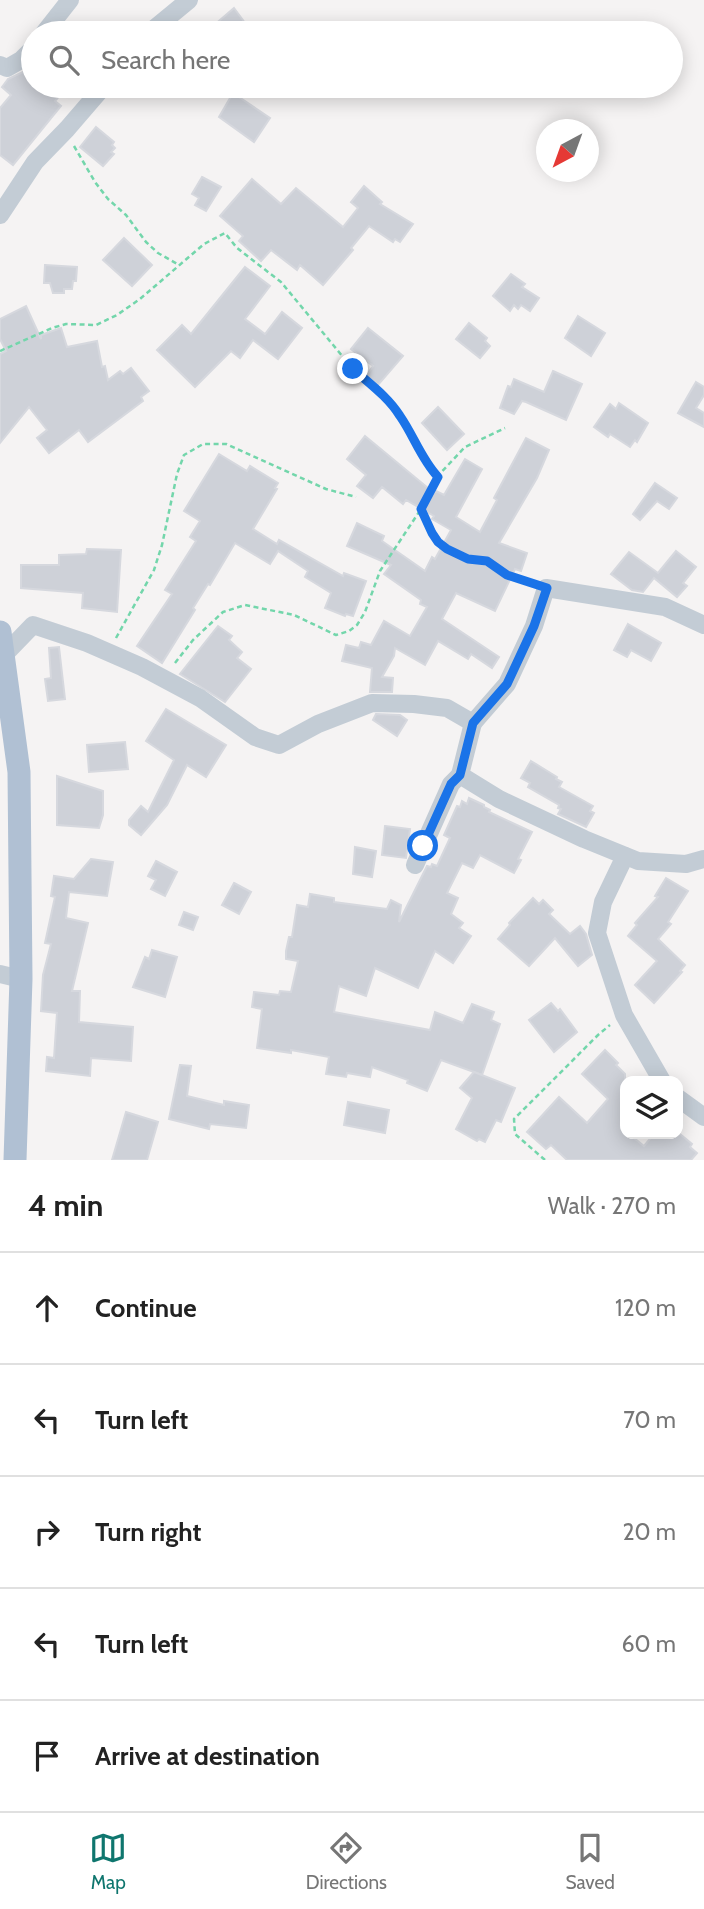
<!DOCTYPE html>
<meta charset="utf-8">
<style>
body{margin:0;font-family:Cabin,sans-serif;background:#f6f6f6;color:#222}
.controls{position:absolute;right:21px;bottom:21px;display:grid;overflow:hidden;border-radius:14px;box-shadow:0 4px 18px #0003}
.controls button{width:63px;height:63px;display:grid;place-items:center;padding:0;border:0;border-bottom:2px solid #e0e0e0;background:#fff;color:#222;font:35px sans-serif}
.compass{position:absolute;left:536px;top:119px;width:63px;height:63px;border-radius:50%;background:#fff;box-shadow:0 4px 18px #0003;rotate:221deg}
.stop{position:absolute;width:21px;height:21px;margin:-16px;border:5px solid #1a73e8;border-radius:50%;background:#fff}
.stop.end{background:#1a73e8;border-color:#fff;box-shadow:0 2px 7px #0008}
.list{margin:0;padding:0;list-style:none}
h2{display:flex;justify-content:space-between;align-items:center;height:91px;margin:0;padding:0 28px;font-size:30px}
h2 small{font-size:23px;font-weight:400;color:#767676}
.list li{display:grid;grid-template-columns:46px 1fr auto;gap:21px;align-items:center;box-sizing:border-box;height:112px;padding:0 28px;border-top:2px solid #e0e0e0}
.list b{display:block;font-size:26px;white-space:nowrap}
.list em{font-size:23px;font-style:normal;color:#767676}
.icon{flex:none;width:38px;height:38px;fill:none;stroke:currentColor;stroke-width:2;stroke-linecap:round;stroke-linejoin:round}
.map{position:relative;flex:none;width:704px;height:1160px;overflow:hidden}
.search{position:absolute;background:#fff;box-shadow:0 4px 18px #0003;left:21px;right:21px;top:21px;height:77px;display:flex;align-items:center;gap:18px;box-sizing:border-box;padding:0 24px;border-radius:38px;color:#767676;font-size:26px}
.sheet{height:651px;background:#fff}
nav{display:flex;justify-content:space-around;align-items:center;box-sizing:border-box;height:98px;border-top:2px solid #e0e0e0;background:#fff;font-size:19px;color:#767676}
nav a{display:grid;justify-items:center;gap:4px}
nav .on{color:#0f766e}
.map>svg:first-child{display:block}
</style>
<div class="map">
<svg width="704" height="1160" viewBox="0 0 704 1160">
<rect width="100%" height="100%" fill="#f5f3f3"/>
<g fill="#ced1d8" stroke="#d6d8de" stroke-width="2">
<polygon points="234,8 248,27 240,33 205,33"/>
<polygon points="25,71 33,78 33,86 68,86 55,101 61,106 13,165 0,155 0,108 11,95 2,87 8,79"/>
<polygon points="233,93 270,118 254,142 219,117"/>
<polygon points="96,127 114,142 112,145 115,148 111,152 114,154 103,166 80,147"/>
<polygon points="202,177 221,187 206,211 195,205 199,198 192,194"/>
<polygon points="252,179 281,204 296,188 343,227 358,208 351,202 364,186 382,202 380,204 413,224 400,242 395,239 393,242 369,226 351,248 353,250 323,285 300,265 297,270 271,250 261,261 239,241 243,236 220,216"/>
<polygon points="124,238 152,265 132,286 103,260"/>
<polygon points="45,265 77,267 76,281 73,281 72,289 64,289 64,293 53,293 50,283 44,283"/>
<polygon points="245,267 270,286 245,319 265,334 282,312 302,328 278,359 253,340 240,358 231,351 195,387 157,350 182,325 191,334"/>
<polygon points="511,274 525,284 522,287 539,298 530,311 521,305 518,309 514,305 510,311 493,296"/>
<polygon points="26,306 41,339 41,335 61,328 67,347 97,341 102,367 105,366 108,380 120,371 123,374 131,368 149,391 141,397 143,401 88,442 79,430 49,453 37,438 47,430 29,407 0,443 0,354 6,351 0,339 0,319"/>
<polygon points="578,316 605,333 591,356 565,338"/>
<polygon points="469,323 487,338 485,341 490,346 480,358 456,339"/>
<polygon points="368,328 403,356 378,385 366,376 373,366 351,349"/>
<polygon points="553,371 582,384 566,420 526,402 522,401 514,414 500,408 508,386 511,387 514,379 544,392"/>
<polygon points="696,382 704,387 704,395 696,408 704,413 704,427 678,413"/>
<polygon points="619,403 648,423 637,442 635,440 630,447 610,434 608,437 594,427 610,404 616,409"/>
<polygon points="438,407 464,434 447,450 422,423"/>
<polygon points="365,436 434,493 436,491 444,495 465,459 482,469 456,517 480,532 497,500 494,498 526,438 549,450 537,478 499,543 527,553 521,571 515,569 495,611 456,593 442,619 499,657 492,668 471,654 468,659 438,641 425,665 395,648 394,656 382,677 393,678 392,692 370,692 372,668 342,661 346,645 359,648 361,642 371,645 384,621 410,636 427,607 420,604 421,600 384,574 391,565 347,546 357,523 384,536 382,541 425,571 432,557 435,559 451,530 432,519 434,516 406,500 403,504 382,487 373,498 357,486 366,475 347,459"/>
<polygon points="219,454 247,471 250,466 278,483 275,488 277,489 253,529 277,544 279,540 343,576 344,573 366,581 353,616 346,614 345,616 325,608 331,593 305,577 308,571 278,551 270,564 235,543 210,585 208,584 193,608 195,610 162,663 137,646 172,594 165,590 196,541 190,537 200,521 184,511"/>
<polygon points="655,483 677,498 669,509 657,501 640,520 633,514"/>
<polygon points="87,549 121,550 117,612 82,608 83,593 21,588 21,565 59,565 59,555 86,554"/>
<polygon points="676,551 696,567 683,583 687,586 677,597 654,578 643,592 632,590 611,574 629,552 658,573"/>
<polygon points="628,624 661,643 651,661 631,650 627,657 614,650"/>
<polygon points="218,626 232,636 229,640 242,652 237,658 251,669 225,702 180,674"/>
<polygon points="59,647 65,699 48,701 45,679 51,678 49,648"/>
<polygon points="166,709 226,745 206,777 187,765 167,805 141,835 129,825 129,820 141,806 148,812 174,760 146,741"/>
<polygon points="376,714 400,715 407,720 397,736 373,720"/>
<polygon points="125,742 128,769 89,772 87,745"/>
<polygon points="531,761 557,777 556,779 562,782 559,787 593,806 590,811 594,813 586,827 558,814 561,809 558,808 559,805 528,787 530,783 521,778"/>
<polygon points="57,776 103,791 103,815 99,828 57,825"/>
<polygon points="469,798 484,805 484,807 490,810 489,812 532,832 518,859 521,860 514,873 480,855 473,868 462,863 447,893 458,898 451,914 463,923 459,928 471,936 453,963 435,951 418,988 375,968 366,996 339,986 334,1012 430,1030 435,1012 463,1023 472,1004 494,1012 491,1020 500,1024 482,1075 441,1060 427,1091 407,1083 408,1080 372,1067 370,1077 347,1073 346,1077 326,1074 329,1057 291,1050 291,1053 257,1048 262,1009 252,1007 254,992 279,995 280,991 291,992 298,961 286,959 286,951 289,937 292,937 297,905 308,907 310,894 334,898 334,902 387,909 391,900 401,905 399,922 427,866 431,867 432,864 437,866 450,838 444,835 457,806 460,807 462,801 467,804"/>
<polygon points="385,826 410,829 406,858 382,855"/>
<polygon points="355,847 376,851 372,877 353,874"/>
<polygon points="91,859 113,862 107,896 69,892 66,918 88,923 72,991 80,991 79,1022 133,1027 131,1061 91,1058 90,1076 46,1071 47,1057 54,1058 57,1013 41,1011 43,975 51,944 45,943 55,897 51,896 54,876 74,879"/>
<polygon points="156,861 177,872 165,896 151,889 156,880 148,876"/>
<polygon points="666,878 688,891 668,922 671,924 658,939 685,965 680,971 682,972 654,1003 635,985 657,961 628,936 637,925 635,923 658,897 655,896"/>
<polygon points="234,883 251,892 239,914 222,905"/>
<polygon points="533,898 539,904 543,900 553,910 549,914 570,934 580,926 586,934 592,955 578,966 555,938 529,966 498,939 510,925 509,923"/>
<polygon points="184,912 198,917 193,930 179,925"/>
<polygon points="152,950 177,957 165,997 133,987 145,957 149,959"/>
<polygon points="551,1003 558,1011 560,1009 577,1032 554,1052 529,1020"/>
<polygon points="605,1050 618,1063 616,1065 625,1074 625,1134 629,1134 644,1146 654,1134 680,1134 692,1144 690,1147 697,1153 691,1160 567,1160 551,1145 546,1149 527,1132 559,1097 587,1123 608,1099 582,1074"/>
<polygon points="180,1065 191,1066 187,1096 224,1105 224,1101 249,1105 246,1128 210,1124 209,1129 169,1119"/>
<polygon points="474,1072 515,1088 501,1122 496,1120 485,1142 479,1139 477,1141 456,1129 472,1098 460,1088"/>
<polygon points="348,1102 389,1110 385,1133 344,1125"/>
<polygon points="126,1112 158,1122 147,1160 112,1160"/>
</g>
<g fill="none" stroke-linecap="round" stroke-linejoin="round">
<g stroke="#73d6ab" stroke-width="2.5" stroke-dasharray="5 3.5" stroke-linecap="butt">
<polyline points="74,146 95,182 108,199 126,215 146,242 158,253 179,265"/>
<polyline points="0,351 52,328 66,324 96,325 117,315 140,299 204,244 225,233 237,248 281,282 353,369 388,398 408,427 426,465 438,477"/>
<polyline points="421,509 432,533 438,542 447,549 468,559 487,561 507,574 531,581"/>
<polyline points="116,638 154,570 162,545 177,474 184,455 203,444 226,444 326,489 356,497"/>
<polyline points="175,663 193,640 223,612 245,605 294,615 336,635 349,631 357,625 365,612 380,571 421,509 433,481 465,447 505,428"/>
<polyline points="545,1160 515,1134 514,1119 598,1035 610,1025"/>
</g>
<g stroke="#c3ccd5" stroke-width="18">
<polyline points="44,33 70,0"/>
<polyline points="149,33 189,0"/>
<polyline points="0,65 7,68 21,60 33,48"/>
<polyline points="0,215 35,162 67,129 104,86"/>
<polyline points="0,657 3,656 33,625 87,643 142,667 200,698 255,737 279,745 318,724 372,703 414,704 447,708 473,723 507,684 534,626 546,588 665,607 704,625"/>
<polyline points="473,723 460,775 499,799 584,839 638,861 686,864 704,859"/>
<polyline points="625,856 603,902 597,933 624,1015 662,1081"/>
<polyline points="415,865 451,784 460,775"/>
<polyline points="0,974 21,979"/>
<polyline points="678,1098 704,1117"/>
</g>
<polyline stroke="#b0c0d3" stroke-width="23" points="0,632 19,772 21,979 15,1160"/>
</g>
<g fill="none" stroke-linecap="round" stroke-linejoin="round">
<path stroke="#1a73e8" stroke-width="9" d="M353 369C370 384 388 397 400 416 414 436 421 459 438 477L421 509 432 533 438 542 447 549 468 559 487 561 507 575 547 588 534 626 507 684 473 723 460 775 451 784 423 846"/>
</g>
</svg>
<div class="controls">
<button><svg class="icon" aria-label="layers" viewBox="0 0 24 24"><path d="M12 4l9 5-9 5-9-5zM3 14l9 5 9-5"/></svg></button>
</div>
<svg class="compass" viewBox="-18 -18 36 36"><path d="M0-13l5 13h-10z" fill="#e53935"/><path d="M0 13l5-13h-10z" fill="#767676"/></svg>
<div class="stop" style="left:423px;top:846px"></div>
<div class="stop end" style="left:353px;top:369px"></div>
<div class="search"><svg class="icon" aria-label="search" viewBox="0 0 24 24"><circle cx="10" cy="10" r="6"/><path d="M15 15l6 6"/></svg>Search here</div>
</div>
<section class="sheet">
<h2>4 min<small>Walk · 270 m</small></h2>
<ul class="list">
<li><svg class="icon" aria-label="ahead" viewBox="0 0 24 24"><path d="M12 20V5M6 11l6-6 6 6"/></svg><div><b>Continue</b></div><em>120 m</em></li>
<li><svg class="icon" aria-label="left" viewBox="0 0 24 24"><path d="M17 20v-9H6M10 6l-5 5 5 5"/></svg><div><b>Turn left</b></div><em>70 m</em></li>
<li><svg class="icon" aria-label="right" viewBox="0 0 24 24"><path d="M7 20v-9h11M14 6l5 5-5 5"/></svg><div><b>Turn right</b></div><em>20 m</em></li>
<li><svg class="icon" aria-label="left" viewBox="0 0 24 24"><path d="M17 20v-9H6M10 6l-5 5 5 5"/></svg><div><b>Turn left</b></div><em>60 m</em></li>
<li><svg class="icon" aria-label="arrive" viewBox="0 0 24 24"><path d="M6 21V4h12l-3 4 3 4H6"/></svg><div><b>Arrive at destination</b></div></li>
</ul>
</section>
<nav>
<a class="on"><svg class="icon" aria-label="map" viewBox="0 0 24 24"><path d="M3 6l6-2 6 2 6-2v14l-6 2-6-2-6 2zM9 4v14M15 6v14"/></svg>Map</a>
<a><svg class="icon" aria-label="directions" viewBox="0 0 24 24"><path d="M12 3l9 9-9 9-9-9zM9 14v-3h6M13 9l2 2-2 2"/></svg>Directions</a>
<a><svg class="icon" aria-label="saved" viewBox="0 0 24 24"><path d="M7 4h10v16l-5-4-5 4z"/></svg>Saved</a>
</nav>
